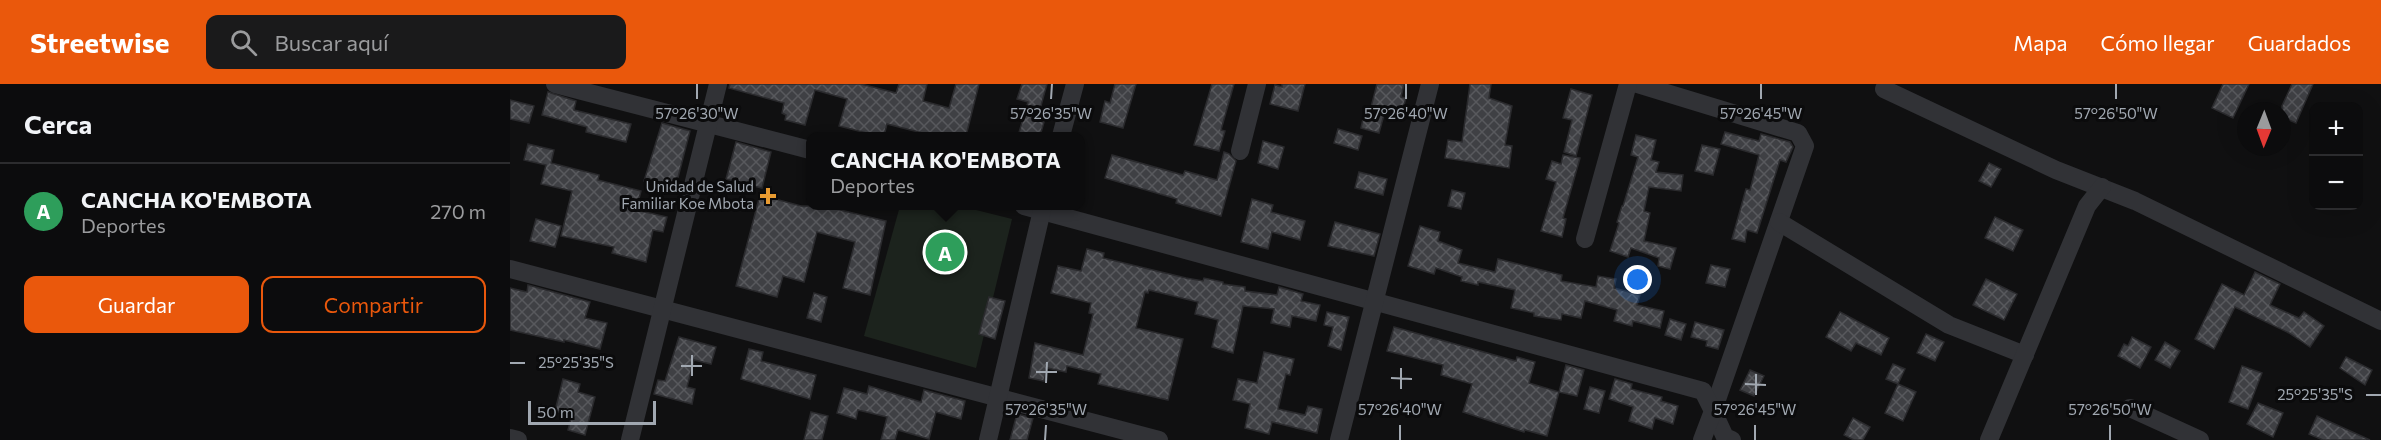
<!DOCTYPE html>
<html lang="es">
<meta charset="utf-8">
<style>
body{margin:0;font-family:Commissioner,sans-serif;background:#1a1a1b;color:#f1f3f6}
.controls{position:absolute;right:18px;top:18px;display:grid;overflow:hidden;border-radius:12px;box-shadow:0 6px 24px #0002}
.controls button{width:54px;height:54px;display:grid;place-items:center;padding:0;border:0;border-bottom:2px solid #2c2c2e;background:#0c0c0d;color:#f1f3f6;font:30px sans-serif}
.compass{position:absolute;left:1727px;top:18px;width:54px;height:54px;border-radius:50%;background:#0c0c0d;box-shadow:0 6px 24px #0002;rotate:181deg}
.scale{position:absolute;left:18px;bottom:15px;width:128px;box-sizing:border-box;padding-left:6px;border:3px solid #a1a8b1;border-top:0;font-size:16px;line-height:21px;white-space:nowrap;color:#a1a8b1;-webkit-text-stroke:4px #0b0b0c;paint-order:stroke}
.you{position:absolute;left:1128px;top:196px;width:21px;height:21px;margin:-15px;border:4px solid #fff;border-radius:50%;background:#1a73e8;box-shadow:0 0 0 9px #1a73e833}
.badge{display:grid;place-items:center;width:39px;height:39px;border-radius:50%;background:#ea580c;color:#fff;font-size:20px;font-weight:700}
.pin{position:absolute;translate:-50% -50%;border:3px solid #fff;box-shadow:0 2px 6px #0006}
.popup{position:absolute;left:296px;top:48px;width:279px;height:78px;box-sizing:border-box;display:grid;place-content:center;border-radius:12px;background:#0c0c0d;filter:drop-shadow(0 2px 4px #0005);font-size:20px;white-space:nowrap;color:#9a9b9d}
.popup b{font-size:22px;color:#f1f3f6}
.popup::after{content:'';position:absolute;left:50%;top:100%;margin-left:-12px;border:12px solid transparent;border-top-color:#0c0c0d}
.list{margin:0;padding:0;list-style:none}
h2{display:flex;justify-content:space-between;align-items:center;height:78px;margin:0;padding:0 24px;font-size:26px}
h2 small{font-size:20px;font-weight:400;color:#9a9b9d}
.list li{display:grid;grid-template-columns:39px 1fr auto;gap:18px;align-items:center;box-sizing:border-box;height:96px;padding:0 24px;border-top:2px solid #2c2c2e}
.list b{display:block;font-size:22px;white-space:nowrap}
.list p{margin:0;font-size:20px;white-space:nowrap;color:#9a9b9d}
.list em{font-size:20px;font-style:normal;color:#9a9b9d}
.actions{display:flex;gap:12px;padding:18px 24px}
.actions a{flex:1;padding:14px 0;border:2px solid #ea580c;border-radius:12px;text-align:center;font-size:21px;color:#ea580c}
.actions .main{background:#ea580c;color:#fff}
.icon{flex:none;width:33px;height:33px;fill:none;stroke:currentColor;stroke-width:2;stroke-linecap:round;stroke-linejoin:round}
.map{position:relative;flex:none;width:1871px;height:356px;overflow:hidden}
header{display:flex;align-items:center;gap:36px;box-sizing:border-box;height:84px;padding:0 30px;background:#ea580c;color:#fff}
header strong{font-size:28px}
nav{display:flex;gap:33px;margin-inline-start:auto;font-size:21px}
.search{width:420px;height:54px;background:#1a1a1b;display:flex;align-items:center;gap:15px;box-sizing:border-box;padding:0 21px;border-radius:12px;color:#9a9b9d;font-size:22px}
main{display:flex}
aside{flex:1;background:#0c0c0d}
.map>svg:first-child{display:block}
</style>
<header>
<strong>Streetwise</strong>
<div class="search"><svg class="icon" aria-label="search" viewBox="0 0 24 24"><circle cx="10" cy="10" r="6"/><path d="M15 15l6 6"/></svg>Buscar aquí</div>
<nav><a>Mapa</a><a>Cómo llegar</a><a>Guardados</a></nav>
</header>
<main>
<aside>
<h2>Cerca<small></small></h2>
<ul class="list">
<li><span class="badge" style="background:#2e9e5b">A</span><div><b>CANCHA KO'EMBOTA</b><p>Deportes</p></div><em>270 m</em></li>
</ul>
<div class="actions"><a class="main">Guardar</a><a>Compartir</a></div>
</aside>
<div class="map">
<svg width="1871" height="356" viewBox="0 0 1871 356">
<defs>
<pattern id="building-cross-hatch" width="8" height="8" patternUnits="userSpaceOnUse" patternTransform="scale(1.5)"><rect width="8" height="8" fill="#3f4044"/><path d="M0 0l8 8M0 8l8-8" fill="none" stroke="#58595d"/></pattern>
</defs>
<rect width="100%" height="100%" fill="#101011"/>
<polygon fill="#1c231d" points="390,122 450,122 502,135 466,284 354,252"/>
<g fill="url(#building-cross-hatch)" stroke="#2a2a2d" stroke-width="1.5">
<polygon points="220,0 351,0 386,9 389,0 417,0 413,17 439,24 446,0 469,0 456,52 424,52 377,40 374,52 368,52 329,42 337,15 305,6 295,41 275,36 276,31 272,29 274,19 219,4"/>
<polygon points="512,0 537,0 527,36 534,38 530,52 508,52 518,18 507,15"/>
<polygon points="605,0 626,0 613,44 590,38 595,17 600,19"/>
<polygon points="702,0 724,0 711,46 715,47 709,67 684,61"/>
<polygon points="772,0 795,0 788,27 760,20 765,1 772,3"/>
<polygon points="867,0 894,0 891,13 896,14 891,31 875,27 869,49 851,44 855,26 860,27"/>
<polygon points="960,0 981,0 979,14 1002,22 995,61 1002,62 999,84 935,74 938,56 952,58"/>
<polygon points="1713,0 1739,0 1723,34 1702,24"/>
<polygon points="1782,0 1803,0 1786,39 1772,33 1772,22"/>
<polygon points="1061,5 1082,11 1066,72 1054,68 1062,36 1053,34"/>
<polygon points="38,8 66,17 64,26 121,40 116,58 76,48 77,43 32,31"/>
<polygon points="0,16 24,22 19,39 0,35"/>
<polygon points="152,39 180,47 165,105 134,97"/>
<polygon points="828,45 852,52 848,66 824,59"/>
<polygon points="1215,48 1249,57 1251,50 1280,58 1283,63 1276,78 1270,76 1247,149 1237,146 1235,158 1222,155 1236,105 1240,106 1249,71 1211,60"/>
<polygon points="1126,51 1146,56 1141,76 1149,78 1146,88 1173,91 1171,107 1139,103 1134,127 1140,129 1134,157 1166,164 1160,185 1148,182 1149,174 1121,164 1118,173 1100,167 1109,139 1107,138 1112,122 1113,122 1128,73 1121,71"/>
<polygon points="753,57 774,63 768,85 748,79"/>
<polygon points="226,58 261,68 252,104 216,95"/>
<polygon points="18,60 44,66 41,79 89,91 88,96 131,107 126,126 157,133 153,148 143,146 136,178 102,169 104,163 51,152 62,107 31,100 36,81 14,76"/>
<polygon points="1192,61 1210,65 1203,91 1185,87"/>
<polygon points="714,68 719,70 726,77 711,132 666,119 667,115 595,94 602,71 673,91 675,87 707,96"/>
<polygon points="1053,71 1070,74 1053,134 1056,135 1052,153 1031,147 1046,98 1036,95 1042,77 1051,80"/>
<polygon points="1479,79 1491,85 1481,103 1469,97"/>
<polygon points="849,88 877,95 873,111 845,104"/>
<polygon points="942,106 955,109 951,125 938,122"/>
<polygon points="250,111 291,122 314,122 376,137 360,211 333,204 345,158 307,148 294,198 273,192 267,213 226,202"/>
<polygon points="742,115 763,121 761,128 795,137 790,156 762,148 758,165 731,158"/>
<polygon points="1485,133 1513,146 1503,167 1475,154"/>
<polygon points="26,135 51,142 45,163 20,157"/>
<polygon points="825,138 870,150 864,172 818,162"/>
<polygon points="910,142 930,148 928,157 952,166 948,179 985,188 988,175 1052,191 1051,197 1086,203 1088,192 1106,195 1104,204 1130,211 1127,221 1154,227 1150,244 1123,237 1122,242 1104,237 1107,226 1075,217 1071,234 1052,230 1051,236 1024,232 1024,229 1001,224 1005,206 968,198 968,201 951,197 952,193 926,184 924,190 898,182"/>
<polygon points="577,165 594,169 593,174 676,194 693,197 694,194 713,198 713,200 735,203 735,207 767,211 769,203 793,210 791,217 810,221 806,237 782,232 780,243 761,239 764,225 733,222 723,269 702,263 708,236 685,230 688,218 639,206 638,209 635,208 626,244 673,255 658,316 588,300 591,290 557,282 556,288 537,284 534,297 519,294 525,259 573,271 583,230 579,229 581,219 541,209 548,182 571,187"/>
<polygon points="1201,181 1220,185 1215,203 1196,199"/>
<polygon points="1745,188 1770,200 1760,221 1789,234 1794,228 1814,242 1800,263 1779,249 1725,223 1704,265 1685,255 1712,200 1734,211"/>
<polygon points="1476,195 1507,210 1494,236 1463,221"/>
<polygon points="18,201 80,218 75,234 97,239 90,265 54,256 54,258 0,246 0,204 17,208"/>
<polygon points="304,209 317,213 311,238 297,234"/>
<polygon points="479,213 495,217 485,255 469,250"/>
<polygon points="817,228 839,233 831,266 818,262 823,243 814,241"/>
<polygon points="1330,228 1379,254 1371,271 1346,259 1341,267 1316,253"/>
<polygon points="1160,235 1176,240 1171,256 1155,251"/>
<polygon points="1185,238 1214,246 1208,265 1196,262 1197,257 1181,253"/>
<polygon points="884,243 1006,277 1007,273 1025,278 1019,299 1049,308 1037,352 1015,346 1014,348 953,328 962,300 931,291 933,281 877,267"/>
<polygon points="1416,250 1434,258 1425,277 1407,269"/>
<polygon points="169,253 206,263 201,280 184,276 177,303 185,305 182,320 144,310 148,296 155,297"/>
<polygon points="1622,253 1641,263 1630,284 1608,272 1614,260 1618,262"/>
<polygon points="1655,258 1670,267 1660,284 1645,276"/>
<polygon points="239,265 253,268 251,277 306,291 300,315 231,295"/>
<polygon points="754,268 784,275 780,291 776,290 768,325 795,331 798,322 812,325 807,349 762,338 759,350 735,344 740,320 723,316 728,295 747,299"/>
<polygon points="1836,273 1862,286 1855,301 1830,284"/>
<polygon points="1383,280 1395,285 1388,300 1406,308 1393,337 1375,329 1388,300 1376,295"/>
<polygon points="1056,281 1074,286 1067,312 1049,308"/>
<polygon points="1732,282 1752,289 1738,325 1719,318"/>
<polygon points="1240,286 1254,292 1244,312 1230,306"/>
<polygon points="53,295 70,300 68,308 85,313 75,351 58,346 62,331 45,327"/>
<polygon points="1105,295 1122,300 1121,305 1152,313 1151,317 1168,322 1163,340 1145,334 1142,345 1119,337 1123,323 1099,315"/>
<polygon points="359,302 411,318 414,306 455,317 451,335 426,328 419,355 388,346 385,356 371,356 377,333 348,326 346,335 327,329 334,304 357,310"/>
<polygon points="1080,303 1095,307 1089,329 1074,325"/>
<polygon points="1748,319 1773,329 1763,353 1737,340"/>
<polygon points="301,328 318,332 312,356 294,356"/>
<polygon points="507,330 523,334 517,356 500,356"/>
<polygon points="1807,332 1860,356 1813,356 1799,350"/>
<polygon points="1343,334 1360,343 1353,356 1344,356 1334,351"/>
</g>
<g fill="none" stroke-linecap="round" stroke-linejoin="round">
<g stroke="#313236" stroke-width="18">
<polyline points="45,0 300,66"/>
<polyline points="1127,0 1288,49 1295,62 1203,327 1215,353 1222,356"/>
<polyline points="1374,5 1546,86 1625,117 1871,237"/>
<polyline points="551,52 565,0"/>
<polyline points="730,67 747,0"/>
<polyline points="514,122 1193,307 1203,327 1192,356"/>
<polyline points="1269,138 1439,241 1515,271"/>
<polyline points="1075,155 1118,0"/>
<polyline points="0,185 649,356"/>
<polyline points="1620,324 1690,356"/>
<polyline points="0,354 8,356"/>
<polyline points="120,356 208,0"/>
<polyline points="478,356 533,122"/>
<polyline points="829,356 920,0"/>
<polyline points="1479,356 1577,122 1592,103"/>
</g>
</g>
<path fill="none" stroke="#a1a8b1" stroke-width="2" d="M187 15V0M541 15 542 0M896 15V0M1251 15V0M1606 15V0M0 279H15M171 282H192M526 288H547M182 292V271M881 294 902 295M536 299 537 278M1235 300 1256 301M891 305V284M1246 311V290M1856 311H1871M535 356 536 341M890 356V341M1245 356V341M1600 356V341"/>
<path fill="#e89b31" stroke="#0b0b0c" stroke-width="2" d="M255 103h6v6h6v6h-6v6h-6v-6h-6v-6h6z"/>
<g text-anchor="middle" stroke-width="6" stroke-linejoin="round" paint-order="stroke">
<g font-size="15" fill="#a1a8b1" stroke="#0b0b0c" text-anchor="end">
<text x="244" y="108">Unidad de Salud<tspan x="244" dy="17">Familiar Koe Mbota</tspan></text>
</g>
</g>
<g font-size="15" text-anchor="middle" fill="#a1a8b1" stroke="#0b0b0c" stroke-width="6" stroke-linejoin="round" paint-order="stroke">
<text x="187" y="35">57°26'30"W</text>
<text x="541" y="35">57°26'35"W</text>
<text x="896" y="35">57°26'40"W</text>
<text x="1251" y="35">57°26'45"W</text>
<text x="1606" y="35">57°26'50"W</text>
<text x="66" y="284">25°25'35"S</text>
<text x="1805" y="316">25°25'35"S</text>
<text x="536" y="331">57°26'35"W</text>
<text x="890" y="331">57°26'40"W</text>
<text x="1245" y="331">57°26'45"W</text>
<text x="1600" y="331">57°26'50"W</text>
</g>
</svg>
<div class="controls">
<button>+</button>
<button>−</button>
</div>
<svg class="compass" viewBox="-18 -18 36 36"><path d="M0-13l5 13h-10z" fill="#e53935"/><path d="M0 13l5-13h-10z" fill="#9a9b9d"/></svg>
<div class="scale">50 m</div>
<div class="you"></div>
<div class="pin badge" style="left:435px;top:168px;background:#2e9e5b">A</div>
<div class="popup"><b>CANCHA KO'EMBOTA</b>Deportes</div>
</div>
</main>
